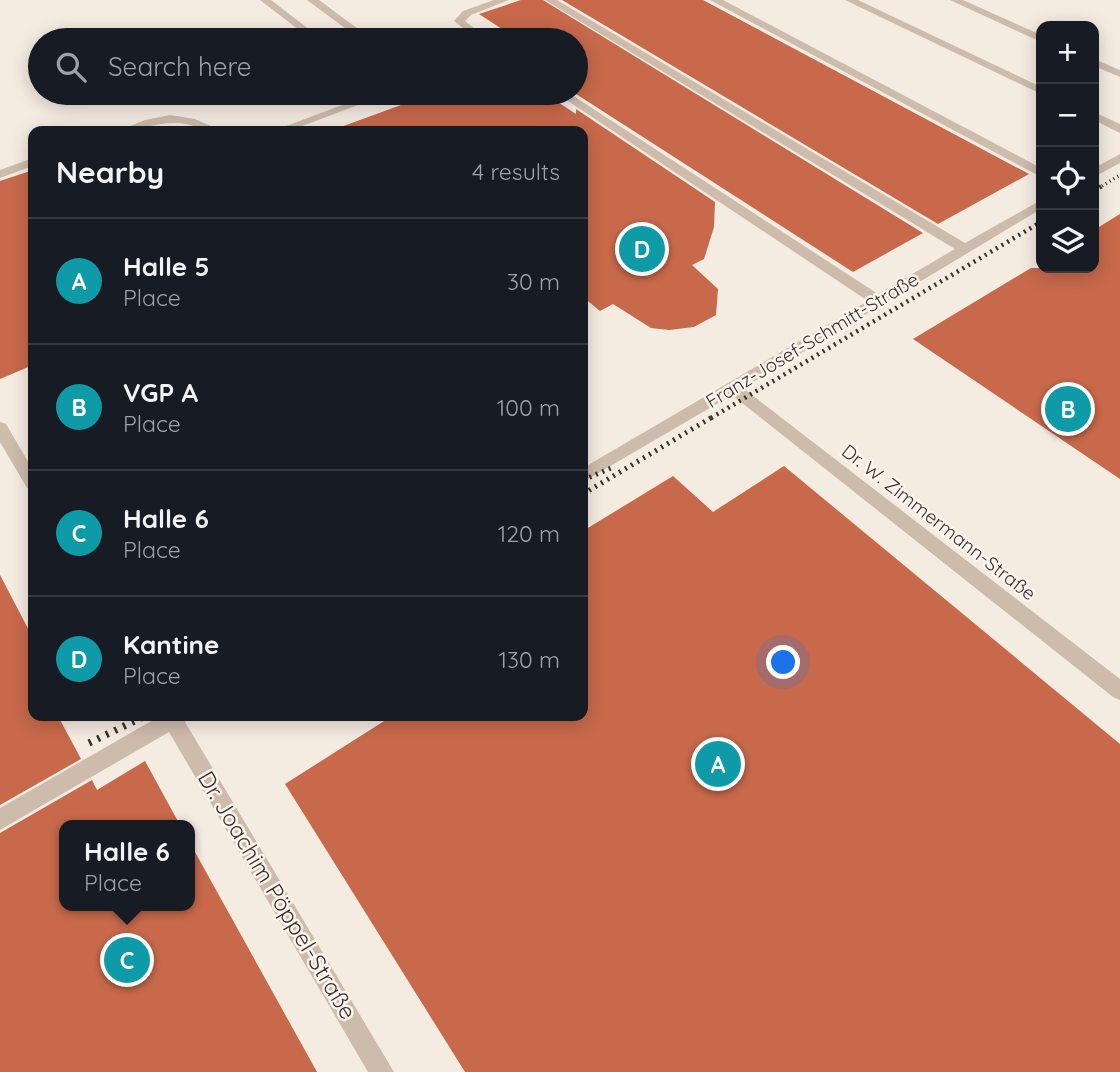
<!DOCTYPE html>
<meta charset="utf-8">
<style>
body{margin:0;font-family:Quicksand,sans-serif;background:#242831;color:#f1f3f6}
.controls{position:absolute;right:21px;top:21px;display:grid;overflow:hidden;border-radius:14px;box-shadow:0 4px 18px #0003}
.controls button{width:63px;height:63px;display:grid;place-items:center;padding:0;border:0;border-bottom:2px solid #363941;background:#171b24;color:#f1f3f6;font:35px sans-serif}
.you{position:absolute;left:784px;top:663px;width:24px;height:24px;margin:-18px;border:5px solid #fff;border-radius:50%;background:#1a73e8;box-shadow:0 0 0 10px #1a73e833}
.badge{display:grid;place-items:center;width:46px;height:46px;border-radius:50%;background:#db2777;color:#fff;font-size:23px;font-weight:700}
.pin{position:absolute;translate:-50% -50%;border:4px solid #fff;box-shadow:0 2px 7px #0006}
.popup{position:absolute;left:59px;top:820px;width:136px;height:91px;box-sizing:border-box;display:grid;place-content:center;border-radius:14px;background:#171b24;filter:drop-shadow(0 2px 5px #0005);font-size:23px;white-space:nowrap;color:#9ea1a6}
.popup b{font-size:26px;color:#f1f3f6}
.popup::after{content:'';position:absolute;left:50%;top:100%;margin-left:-14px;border:14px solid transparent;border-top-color:#171b24}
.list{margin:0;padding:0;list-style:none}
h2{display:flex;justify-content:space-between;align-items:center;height:91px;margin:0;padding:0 28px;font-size:30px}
h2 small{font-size:23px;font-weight:400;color:#9ea1a6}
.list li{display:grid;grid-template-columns:46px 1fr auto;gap:21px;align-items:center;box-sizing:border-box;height:126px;padding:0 28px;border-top:2px solid #363941}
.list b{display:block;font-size:26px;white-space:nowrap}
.list p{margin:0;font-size:23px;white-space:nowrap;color:#9ea1a6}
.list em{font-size:23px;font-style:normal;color:#9ea1a6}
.icon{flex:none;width:38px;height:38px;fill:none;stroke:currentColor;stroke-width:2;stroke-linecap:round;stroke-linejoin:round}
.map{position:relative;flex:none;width:1120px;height:1072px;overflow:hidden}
.search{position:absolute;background:#171b24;box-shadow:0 4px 18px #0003;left:28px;top:28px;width:560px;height:77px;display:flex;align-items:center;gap:18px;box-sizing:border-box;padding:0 24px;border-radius:38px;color:#9ea1a6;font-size:26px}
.panel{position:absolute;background:#171b24;box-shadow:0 4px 18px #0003;left:28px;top:126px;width:560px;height:595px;border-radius:14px}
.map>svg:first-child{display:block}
</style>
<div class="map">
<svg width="1120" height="1072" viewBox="0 0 1120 1072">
<rect width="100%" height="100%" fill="#f4ebe1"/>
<g fill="#c8694b">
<polygon points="521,0 543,0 923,233 853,272 576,94 576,40 519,40 479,14"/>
<polygon points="562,0 703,0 1029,174 938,224"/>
<polygon points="434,93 544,93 576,114 576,109 715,202 714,227 704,259 692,265 718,289 716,315 694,327 669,330 651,328 613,304 600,311 583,297 583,131 338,131 338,128"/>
<polygon points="33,170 33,365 0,379 0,181"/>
<polygon points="1120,214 1120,479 913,339 1031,268 1094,268 1094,230"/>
<polygon points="784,466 1120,744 1120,1072 465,1072 285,784 392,716 583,716 583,531 673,476 713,512"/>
<polygon points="0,575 33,638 33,716 58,716 81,759 0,805"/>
<polygon points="145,761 180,825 64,825 64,906 190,906 190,843 317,1072 0,1072 0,833 92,780 97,790"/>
</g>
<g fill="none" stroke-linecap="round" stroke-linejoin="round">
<g fill="#cdbbac" fill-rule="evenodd">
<polygon points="260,0 271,0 323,40 312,40"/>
<polygon points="307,0 319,0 373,40 361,40"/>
<polygon points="494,0 509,0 471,15 465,21 489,40 478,40 454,21 463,11"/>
<polygon points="545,0 557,0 965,243 1041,200 1041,209 743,388 1120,679 1120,700 1113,697 732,395 583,482 583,468 868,301 556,93 569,93 878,294 955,249"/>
<polygon points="710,0 723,0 1041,168 1041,177"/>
<polygon points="845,0 858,0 1041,87 1041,94"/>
<polygon points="950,0 963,0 1041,35 1041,42"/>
<polygon points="1094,59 1120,70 1120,77 1094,66"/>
<polygon points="374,93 390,93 289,131 273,131"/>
<polygon points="1094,112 1120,124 1120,133 1094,120"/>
<path d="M170 115 195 119 222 131C205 132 190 122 173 123 154 123 137 132 118 131L145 120Z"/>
<polygon points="1120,154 1120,163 1094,177 1094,168"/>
<polygon points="33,158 33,166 0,178 0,170"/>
<polygon points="0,422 6,424 33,470 33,490 27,488 0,442"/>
<polygon points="160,716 188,716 185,722 394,1072 368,1072 169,732 0,830 0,808"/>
</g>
<polyline stroke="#3b302b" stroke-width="3.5" stroke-dasharray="1 3.5" stroke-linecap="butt" points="1102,186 1120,175"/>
<g stroke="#3b302b" stroke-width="4.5" stroke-dasharray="2 4.5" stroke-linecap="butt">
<polyline points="1094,191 1105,184"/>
<polyline points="711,418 1041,222"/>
</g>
<g stroke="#3b302b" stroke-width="5" stroke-dasharray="2 5" stroke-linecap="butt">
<polyline points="583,480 611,468"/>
<polyline points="583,494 714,416"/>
</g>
<polyline stroke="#3b302b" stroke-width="7" stroke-dasharray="2.5 7" stroke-linecap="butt" points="89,743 145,716"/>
</g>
<g text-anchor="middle" stroke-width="5" stroke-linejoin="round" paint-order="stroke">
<g font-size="19" fill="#3b302b" stroke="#fbf5ee">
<text transform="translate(812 340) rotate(-31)" y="7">Franz-Josef-Schmitt-Straße</text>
<text transform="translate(939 522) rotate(38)" y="7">Dr. W. Zimmermann-Straße</text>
</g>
<g font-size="23" fill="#3b302b" stroke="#fbf5ee">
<text transform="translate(277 895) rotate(59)" y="8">Dr. Joachim Pöppel-Straße</text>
</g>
</g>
</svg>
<div class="controls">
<button>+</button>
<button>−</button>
<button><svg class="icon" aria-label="locate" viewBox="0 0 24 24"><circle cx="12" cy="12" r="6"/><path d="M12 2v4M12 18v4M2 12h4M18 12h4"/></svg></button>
<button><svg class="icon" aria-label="layers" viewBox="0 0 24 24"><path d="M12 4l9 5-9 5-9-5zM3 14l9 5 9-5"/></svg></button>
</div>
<div class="you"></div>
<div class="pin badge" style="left:718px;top:764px;background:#0f9aa8">A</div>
<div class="pin badge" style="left:1068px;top:409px;background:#0f9aa8">B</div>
<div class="pin badge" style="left:127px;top:960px;background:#0f9aa8">C</div>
<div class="popup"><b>Halle 6</b>Place</div>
<div class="pin badge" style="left:642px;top:249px;background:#0f9aa8">D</div>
<div class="search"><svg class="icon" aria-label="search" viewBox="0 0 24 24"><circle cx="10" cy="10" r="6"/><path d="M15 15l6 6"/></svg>Search here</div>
<section class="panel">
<h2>Nearby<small>4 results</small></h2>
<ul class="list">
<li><span class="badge" style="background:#0f9aa8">A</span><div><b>Halle 5</b><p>Place</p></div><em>30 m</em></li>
<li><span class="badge" style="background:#0f9aa8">B</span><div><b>VGP A</b><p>Place</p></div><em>100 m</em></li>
<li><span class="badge" style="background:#0f9aa8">C</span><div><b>Halle 6</b><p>Place</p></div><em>120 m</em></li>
<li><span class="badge" style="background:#0f9aa8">D</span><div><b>Kantine</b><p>Place</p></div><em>130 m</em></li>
</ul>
</section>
</div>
